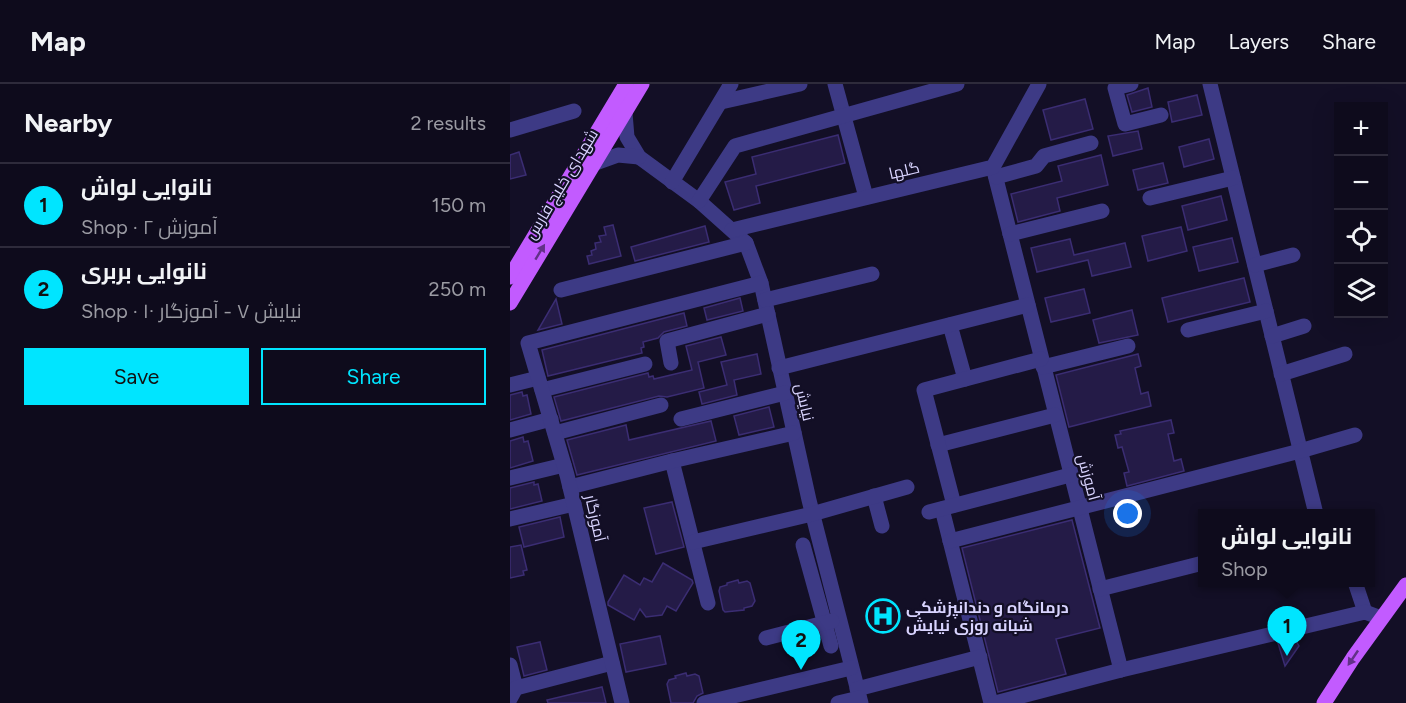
<!DOCTYPE html>
<meta charset="utf-8">
<style>
body{margin:0;font-family:Figtree,Cairo,sans-serif;background:#1c1929;color:#f1f3f6}
.controls{position:absolute;right:18px;top:18px;display:grid;overflow:hidden;border-radius:0px;box-shadow:0 6px 24px #0002}
.controls button{width:54px;height:54px;display:grid;place-items:center;padding:0;border:0;border-bottom:2px solid #2e2b3b;background:#0e0b1c;color:#f1f3f6;font:30px sans-serif}
.you{position:absolute;left:618px;top:430px;width:21px;height:21px;margin:-15px;border:4px solid #fff;border-radius:50%;background:#1a73e8;box-shadow:0 0 0 9px #1a73e833}
.badge{display:grid;place-items:center;width:39px;height:39px;border-radius:50%;background:#00e5ff;color:#111;font-size:20px;font-weight:700}
.pin{position:absolute;translate:-50% -50px;filter:drop-shadow(0 2px 3px #0008)}
.pin::after{content:'';position:absolute;top:32px;width:21px;height:18px;background:inherit;clip-path:polygon(0 0,100% 0,50% 100%)}
.popup{position:absolute;left:688px;top:425px;width:177px;height:78px;box-sizing:border-box;display:grid;place-content:center;border-radius:0px;background:#0e0b1c;filter:drop-shadow(0 2px 4px #0005);font-size:20px;white-space:nowrap;color:#9b9ba3}
.popup b{font-size:22px;color:#f1f3f6}
.popup::after{content:'';position:absolute;left:50%;top:100%;margin-left:-12px;border:12px solid transparent;border-top-color:#0e0b1c}
.list{margin:0;padding:0;list-style:none}
h2{display:flex;justify-content:space-between;align-items:center;height:78px;margin:0;padding:0 24px;font-size:26px}
h2 small{font-size:20px;font-weight:400;color:#9b9ba3}
.list li{display:grid;grid-template-columns:39px 1fr auto;gap:18px;align-items:center;box-sizing:border-box;height:84px;padding:0 24px;border-top:2px solid #2e2b3b}
.list b{display:block;font-size:22px;white-space:nowrap}
.list p{margin:0;font-size:20px;white-space:nowrap;color:#9b9ba3}
.list em{font-size:20px;font-style:normal;color:#9b9ba3}
.actions{display:flex;gap:12px;padding:18px 24px}
.actions a{flex:1;padding:14px 0;border:2px solid #00e5ff;border-radius:0px;text-align:center;font-size:21px;color:#00e5ff}
.actions .main{background:#00e5ff;color:#111}
.icon{flex:none;width:33px;height:33px;fill:none;stroke:currentColor;stroke-width:2;stroke-linecap:round;stroke-linejoin:round}
.map{position:relative;flex:none;width:896px;height:619px;overflow:hidden}
header{display:flex;align-items:center;gap:36px;box-sizing:border-box;height:84px;padding:0 30px;background:#0e0b1c;border-bottom:2px solid #2e2b3b}
header strong{font-size:28px}
nav{display:flex;gap:33px;margin-inline-start:auto;font-size:21px}
main{display:flex}
aside{flex:1;background:#0e0b1c}
.map>svg:first-child{display:block}
</style>
<header>
<strong>Map</strong>
<nav><a>Map</a><a>Layers</a><a>Share</a></nav>
</header>
<main>
<aside>
<h2>Nearby<small>2 results</small></h2>
<ul class="list">
<li><span class="badge">1</span><div><b>نانوایی لواش</b><p>Shop · آموزش ۲</p></div><em>150 m</em></li>
<li><span class="badge">2</span><div><b>نانوایی بربری</b><p>Shop · نیایش ۷ - آموزگار ۱۰</p></div><em>250 m</em></li>
</ul>
<div class="actions"><a class="main">Save</a><a>Share</a></div>
</aside>
<div class="map">
<svg width="896" height="619" viewBox="0 0 896 619">
<rect width="100%" height="100%" fill="#130f26"/>
<g fill="#241b47" stroke="#3b2d73" stroke-width="1.5">
<polygon points="638,4 642,23 622,28 617,11"/>
<polygon points="687,11 692,31 662,38 658,18"/>
<polygon points="575,15 583,45 541,56 533,26"/>
<polygon points="628,47 632,65 603,72 598,52"/>
<polygon points="328,51 335,79 246,102 250,119 224,126 215,98 246,90 242,73"/>
<polygon points="699,55 704,75 674,83 669,63"/>
<polygon points="9,68 16,91 0,95 0,71"/>
<polygon points="591,71 598,101 547,114 550,127 508,138 501,110 552,97 548,82"/>
<polygon points="653,79 658,99 628,106 623,86"/>
<polygon points="711,112 717,136 678,146 672,122"/>
<polygon points="103,141 111,172 79,180 77,172 82,171 81,167 86,165 85,159 91,158 89,152 96,151 94,143"/>
<polygon points="195,142 199,158 125,177 121,163"/>
<polygon points="671,143 677,167 638,177 632,152"/>
<polygon points="722,154 728,178 689,187 683,163"/>
<polygon points="560,155 564,171 615,159 621,183 582,192 578,176 527,188 521,164"/>
<polygon points="734,194 740,218 658,238 652,214"/>
<polygon points="574,205 580,229 541,238 535,214"/>
<polygon points="230,214 233,227 197,236 194,224"/>
<polygon points="46,215 52,240 28,246"/>
<polygon points="622,226 628,251 589,259 583,236"/>
<polygon points="174,229 177,242 154,248 148,254 133,258 134,263 131,264 132,269 38,292 32,266"/>
<polygon points="211,253 216,271 188,278 194,304 157,313 149,312 51,337 44,313 138,289 139,293 143,292 144,295 182,286 176,262"/>
<polygon points="247,270 251,290 224,296 227,311 192,320 189,308 217,301 211,278"/>
<polygon points="628,270 631,282 625,284 631,310 638,308 641,322 559,343 546,291"/>
<polygon points="12,308 13,312 17,311 21,330 0,336 0,311"/>
<polygon points="259,323 264,343 229,351 224,332"/>
<polygon points="661,336 664,349 658,350 664,377 671,375 674,387 617,402 614,389 619,388 612,363 608,364 605,351 611,350 610,347"/>
<polygon points="201,337 206,357 67,391 57,356 116,341 119,356"/>
<polygon points="13,353 14,358 18,357 23,377 0,384 0,357"/>
<polygon points="24,398 24,401 28,400 32,417 0,425 0,404"/>
<polygon points="162,418 174,463 146,470 134,424"/>
<polygon points="50,433 54,453 14,463 9,443"/>
<polygon points="562,436 590,544 546,555 556,590 488,608 452,464"/>
<polygon points="11,461 17,486 13,487 14,491 0,494 0,463"/>
<polygon points="153,479 182,496 183,499 166,527 157,522 152,531 136,533 130,525 124,536 98,521 98,518 114,491 130,501 134,494 142,498"/>
<polygon points="228,496 229,499 237,497 240,499 245,517 242,522 234,524 234,526 215,528 213,526 209,507 210,503 217,501 217,499"/>
<polygon points="150,552 156,580 116,588 110,560"/>
<polygon points="785,555 789,562 775,582 768,559"/>
<polygon points="30,558 37,586 14,592 7,563"/>
<polygon points="176,589 177,592 185,590 189,592 193,609 187,612 183,619 161,619 157,600 159,596 166,594 165,592"/>
<polygon points="92,603 96,619 38,619 37,616"/>
</g>
<g fill="none" stroke-linecap="round" stroke-linejoin="round">
<g stroke="#3d3a85" stroke-width="15">
<polyline points="325,0 356,113"/>
<polyline points="621,0 605,4 615,40 651,31"/>
<polyline points="700,0 806,430"/>
<polyline points="211,18 290,0"/>
<polyline points="115,29 117,53 129,73 189,117 236,159 251,199 299,416 351,619"/>
<polyline points="0,46 64,27"/>
<polyline points="83,80 108,71 129,73"/>
<polyline points="483,83 611,586"/>
<polyline points="486,93 526,82 534,72 581,59"/>
<polyline points="162,98 221,0"/>
<polyline points="640,114 723,94"/>
<polyline points="189,117 225,62 447,0"/>
<polyline points="222,146 483,83 529,0"/>
<polyline points="500,150 592,127"/>
<polyline points="745,181 783,171"/>
<polyline points="51,206 236,159"/>
<polyline points="255,216 362,190"/>
<polyline points="440,241 455,295"/>
<polyline points="678,246 756,227"/>
<polyline points="762,252 794,242"/>
<polyline points="161,279 157,257 258,230"/>
<polyline points="533,283 618,262"/>
<polyline points="269,284 518,221"/>
<polyline points="771,290 835,270"/>
<polyline points="0,301 28,294"/>
<polyline points="32,306 135,280"/>
<polyline points="171,335 275,309"/>
<polyline points="0,346 41,335"/>
<polyline points="45,349 151,321"/>
<polyline points="428,361 545,331"/>
<polyline points="162,377 198,519"/>
<polyline points="0,394 54,381"/>
<polyline points="60,403 162,377 284,349"/>
<polyline points="364,412 372,442"/>
<polyline points="444,421 414,306 531,275"/>
<polyline points="432,425 481,619"/>
<polyline points="419,428 560,391"/>
<polyline points="0,435 64,420"/>
<polyline points="440,457 790,367 845,351"/>
<polyline points="183,458 302,430 397,403"/>
<polyline points="293,461 321,562"/>
<polyline points="845,498 855,528"/>
<polyline points="590,505 693,479"/>
<polyline points="256,554 322,537"/>
<polyline points="0,581 6,604"/>
<polyline points="347,605 470,573"/>
<polyline points="0,615 6,604 102,579"/>
<polyline points="112,619 57,391 18,259 251,199"/>
<polyline points="194,619 341,584"/>
<polyline points="328,619 349,614"/>
<polyline points="485,619 611,586 855,528 871,534"/>
</g>
<g stroke="#c25bff" stroke-width="15">
<polyline points="0,193 116,0"/>
<polyline points="0,219 132,0"/>
<polyline points="814,619 843,574 896,501"/>
</g>
</g>
<defs><path id="oneway-solid" d="M-6-.8H1V-3.2L6.5 0L1 3.2V.8H-6Z" transform="scale(1.5)"/></defs>
<g fill="#623188">
<use href="#oneway-solid" transform="translate(30 168) rotate(-59)"/>
<use href="#oneway-solid" transform="translate(843 574) rotate(124)"/>
</g>
<defs>
<symbol id="hospital-ring" viewBox="-11 -11 22 22"><circle r="9.5" fill="#130f26" stroke="#00e5ff" stroke-width="1.5"/><path d="M-5-5h3v3.5h4V-5h3V5h-3V1.5h-4V5h-3Z" fill="#00e5ff"/></symbol>
</defs>
<g fill-rule="evenodd">
<use href="#hospital-ring" x="354" y="513" width="38" height="38"/>
</g>
<g text-anchor="middle" stroke-width="4.5" stroke-linejoin="round" paint-order="stroke">
<g font-size="16" fill="#d9d4ff" stroke="#130f26">
<text transform="translate(394 86) rotate(-13)" y="6">گلها</text>
<text transform="translate(51 100) rotate(-59)" y="6">شهدای خلیج فارس</text>
<text transform="translate(295 318) rotate(77)" y="6">نیایش</text>
<text transform="translate(579 393) rotate(75)" y="6">آموزش</text>
<text transform="translate(86 434) rotate(77)" y="6">آموزگار</text>
</g>
<g font-size="16" font-weight="bold" fill="#d9d4ff" stroke="#130f26" text-anchor="start">
<text x="396" y="529">درمانگاه و دندانپزشکی<tspan x="396" dy="18">شبانه روزی نیایش</tspan></text>
</g>
</g>
</svg>
<div class="controls">
<button>+</button>
<button>−</button>
<button><svg class="icon" aria-label="locate" viewBox="0 0 24 24"><circle cx="12" cy="12" r="6"/><path d="M12 2v4M12 18v4M2 12h4M18 12h4"/></svg></button>
<button><svg class="icon" aria-label="layers" viewBox="0 0 24 24"><path d="M12 4l9 5-9 5-9-5zM3 14l9 5 9-5"/></svg></button>
</div>
<div class="you"></div>
<div class="pin badge" style="left:777px;top:572px">1</div>
<div class="popup"><b>نانوایی لواش</b>Shop</div>
<div class="pin badge" style="left:291px;top:586px">2</div>
</div>
</main>
